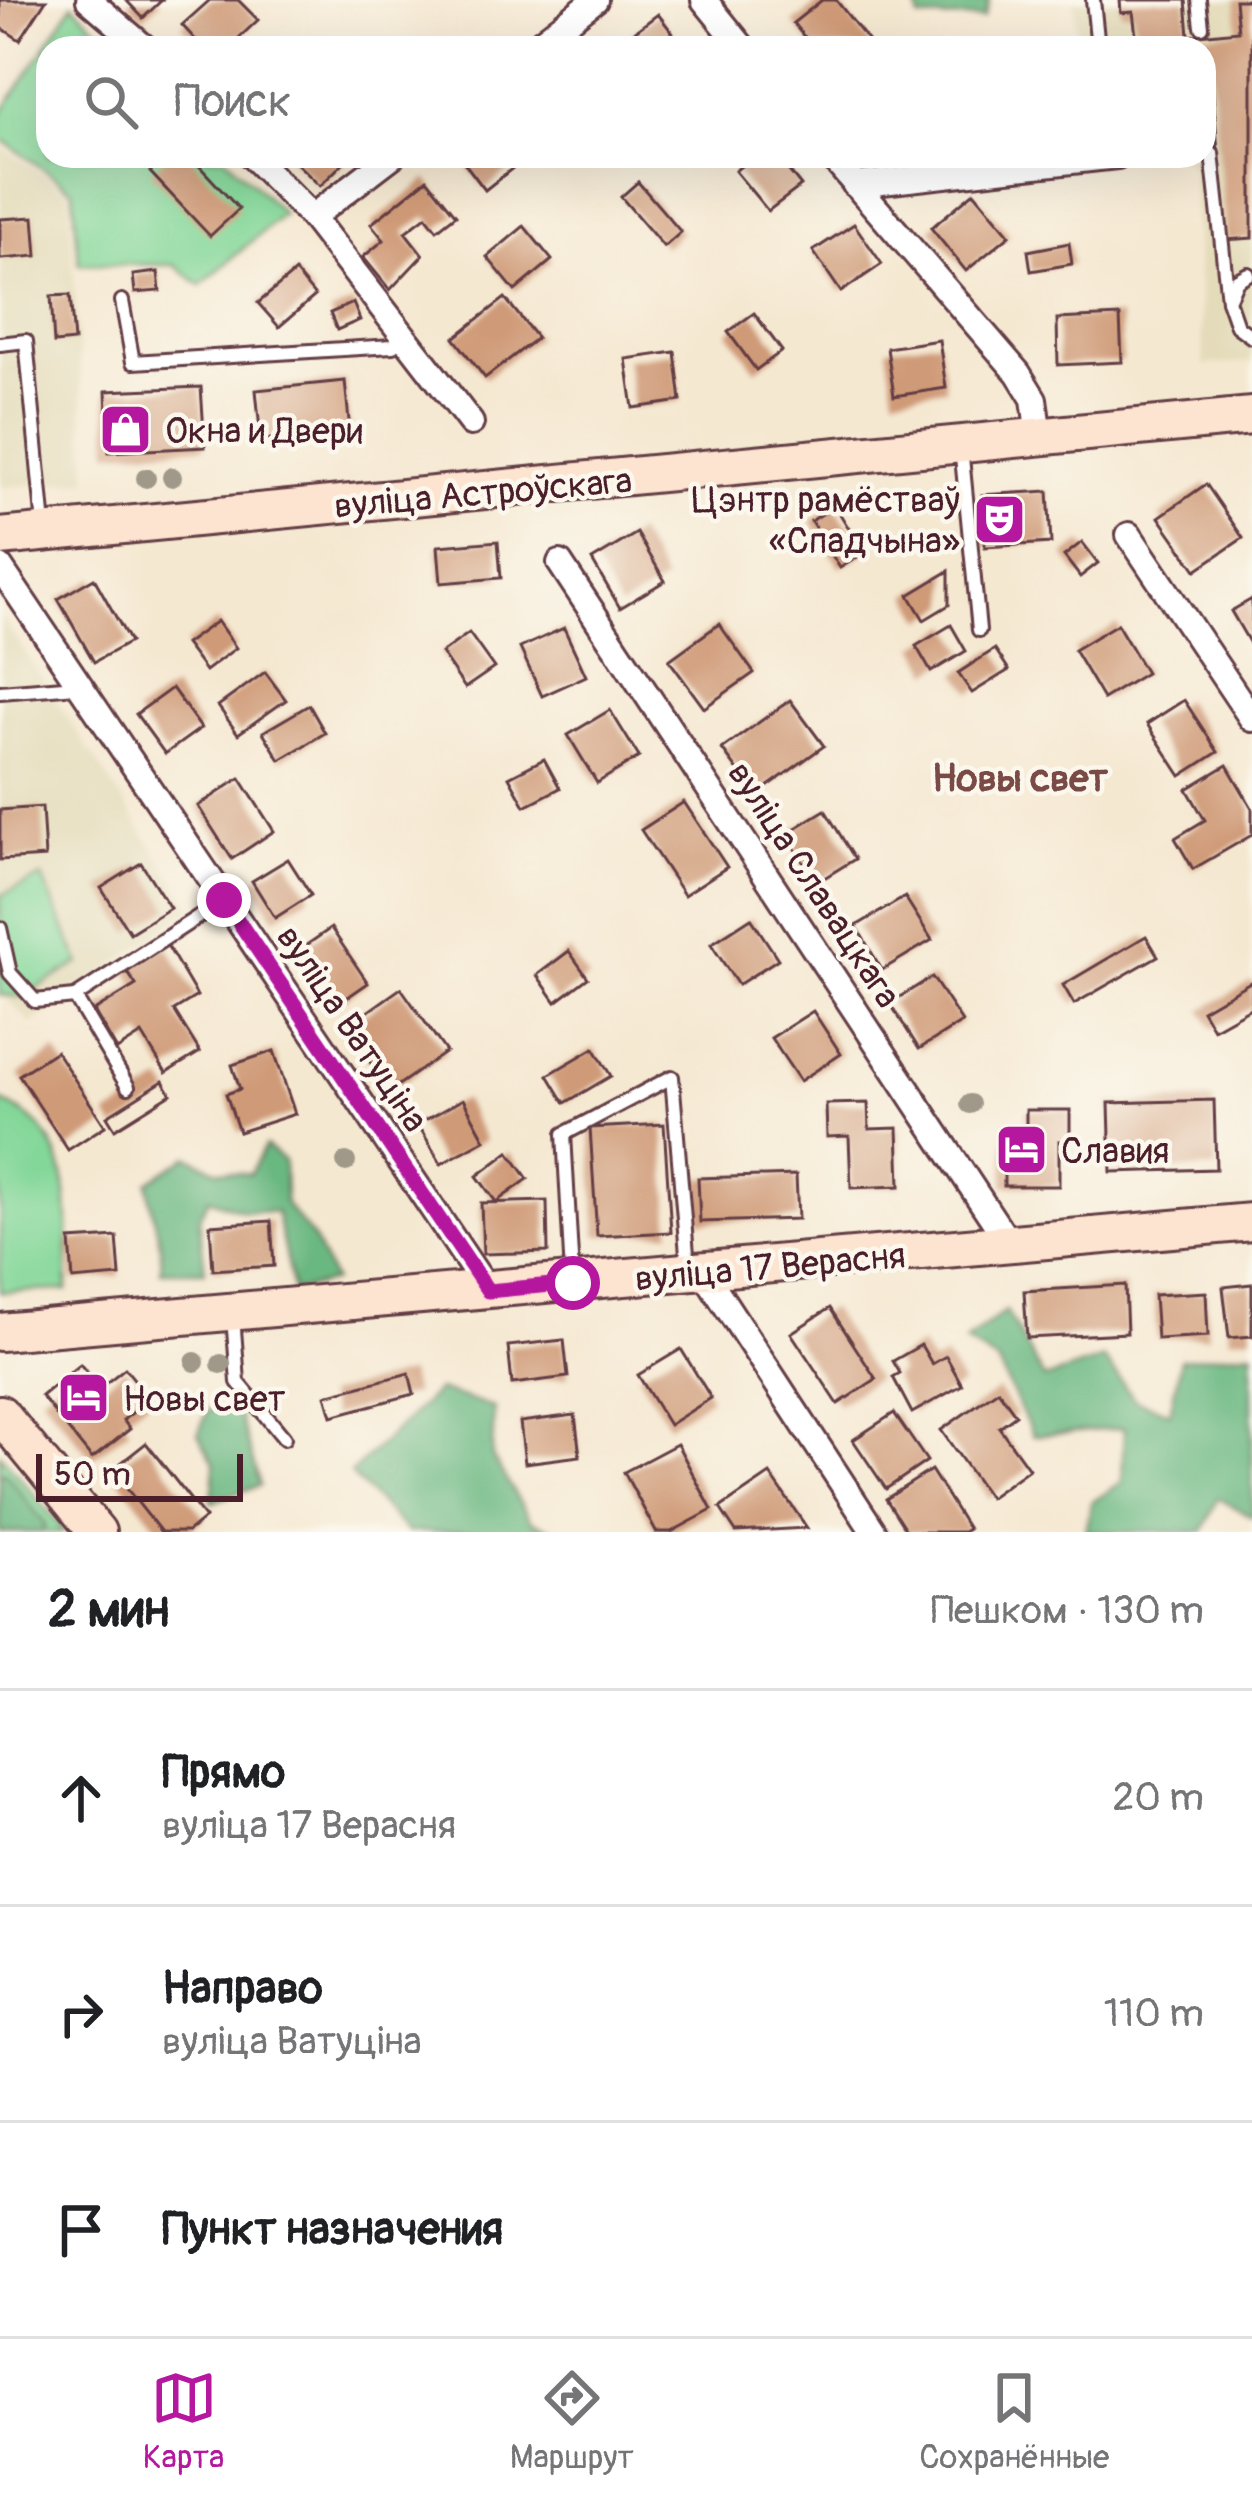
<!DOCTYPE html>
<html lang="ru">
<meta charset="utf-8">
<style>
body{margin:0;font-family:Pangolin,sans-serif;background:#f6f6f6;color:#202124}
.scale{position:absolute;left:36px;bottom:30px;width:207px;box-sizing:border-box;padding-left:12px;border:6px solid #4a1f2b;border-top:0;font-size:33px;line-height:42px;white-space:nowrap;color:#4a1f2b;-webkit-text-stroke:9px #fbf7ec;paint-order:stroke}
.stop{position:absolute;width:36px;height:36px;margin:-27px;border:9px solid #b5179e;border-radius:50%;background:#fff}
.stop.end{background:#b5179e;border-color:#fff;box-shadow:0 3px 12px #0008}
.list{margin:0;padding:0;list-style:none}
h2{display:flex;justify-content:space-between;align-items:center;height:156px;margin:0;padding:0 48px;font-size:51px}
h2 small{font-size:39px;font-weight:400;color:#757577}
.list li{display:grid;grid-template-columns:78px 1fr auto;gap:36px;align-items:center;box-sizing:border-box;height:216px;padding:0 48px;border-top:3px solid #e0e0e0}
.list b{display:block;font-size:45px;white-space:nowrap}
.list p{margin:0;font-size:39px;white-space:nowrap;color:#757577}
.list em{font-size:39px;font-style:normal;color:#757577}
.icon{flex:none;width:66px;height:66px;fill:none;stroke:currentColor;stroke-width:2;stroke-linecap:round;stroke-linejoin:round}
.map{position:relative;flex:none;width:1252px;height:1532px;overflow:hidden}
.search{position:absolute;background:#fff;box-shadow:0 12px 48px #0002;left:36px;right:36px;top:36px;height:132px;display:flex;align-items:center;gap:30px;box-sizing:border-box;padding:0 42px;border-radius:36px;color:#757577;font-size:45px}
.sheet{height:804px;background:#fff}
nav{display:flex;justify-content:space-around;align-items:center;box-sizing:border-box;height:168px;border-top:3px solid #e0e0e0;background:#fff;font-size:33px;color:#757577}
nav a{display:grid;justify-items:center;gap:6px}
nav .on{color:#b5179e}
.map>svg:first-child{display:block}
</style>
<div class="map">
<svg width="1252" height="1532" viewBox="0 0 1252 1532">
<rect width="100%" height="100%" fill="#fbf7ec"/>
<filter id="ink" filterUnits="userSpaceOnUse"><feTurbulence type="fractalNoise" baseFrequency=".00833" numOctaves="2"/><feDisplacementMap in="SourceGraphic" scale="24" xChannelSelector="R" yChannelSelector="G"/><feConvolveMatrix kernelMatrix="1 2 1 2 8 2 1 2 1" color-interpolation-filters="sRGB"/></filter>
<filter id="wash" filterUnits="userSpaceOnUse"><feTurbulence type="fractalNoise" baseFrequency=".004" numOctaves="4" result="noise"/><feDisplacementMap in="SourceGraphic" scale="48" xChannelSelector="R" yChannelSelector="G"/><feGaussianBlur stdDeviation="2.7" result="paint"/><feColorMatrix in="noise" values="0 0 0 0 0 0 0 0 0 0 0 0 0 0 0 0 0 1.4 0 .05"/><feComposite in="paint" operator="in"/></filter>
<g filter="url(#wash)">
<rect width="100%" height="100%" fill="#f5e8d1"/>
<g fill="#e4dbba">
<polygon points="1074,0 1252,0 1252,362 1204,365 1191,164 1179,156 1204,156 1204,48 1078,48"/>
<polygon points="0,146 68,192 88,480 0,487"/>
<polygon points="0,615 193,908 31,1024 0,991"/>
</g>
<g fill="#83d799" stroke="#667b62" stroke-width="3">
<polygon points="73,4 117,48 48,48 48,156 225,156 283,214 201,285 174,265 79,264 73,190 0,138 0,116"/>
<polygon points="42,877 80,963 22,997 0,995 0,896"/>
<path d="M0 1101C82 1131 67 1220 67 1290L0 1292Z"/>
<polygon points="0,1454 65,1532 0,1532"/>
</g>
<g fill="#6ab881" stroke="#5a6c56" stroke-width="3">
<polygon points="915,0 990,0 984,18 920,19"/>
<path d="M265 1146 284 1161 285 1203 314 1240 333 1281 293 1292 276 1212 243 1211 209 1198 199 1217 205 1271H161C164 1240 150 1214 148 1182L188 1156 217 1170 250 1174Z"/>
<polygon points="1006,1311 1044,1379 1104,1359 1135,1400 1170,1412 1181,1359 1252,1351 1252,1517 1218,1498 1203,1532 1086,1532 1091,1503 1122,1482 1124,1428 1033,1436 997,1362 965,1342"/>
<polygon points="438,1390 494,1408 492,1457 531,1521 558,1532 407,1532 350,1474"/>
<polygon points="237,1409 260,1485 212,1502 215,1464 198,1434 208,1410"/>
<polygon points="5,1472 46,1525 41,1532 0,1532 0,1474"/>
</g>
<g id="blocks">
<g fill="#cf9a77">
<polygon points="0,0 46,0 20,40 0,27"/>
<polygon points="126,0 162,0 143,18"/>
<polygon points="210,0 238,0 258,20 228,48 203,48 182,25"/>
<polygon points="822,0 836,0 874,48 813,48 793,23"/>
<polygon points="1120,0 1186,0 1189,36 1238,31 1235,0 1252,0 1252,238 1226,240 1210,61 1204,62 1204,48 1125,48 1136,35 1133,12 1121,13"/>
<polygon points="658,14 684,48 640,48 630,35"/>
<polygon points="168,156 190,156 239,209 210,236 150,172"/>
<polygon points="289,156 350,156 320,186"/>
<polygon points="469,156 528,156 485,190 463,161"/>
<polygon points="753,156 777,156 801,186 768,211 735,171"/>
<polygon points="903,156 939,156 917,173"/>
<polygon points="427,179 456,215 437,230 426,216 405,232 423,255 390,290 363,257 384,240 371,224"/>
<polygon points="638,182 681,232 664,247 621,197"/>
<polygon points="974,192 1010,235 966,271 931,228"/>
<polygon points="34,217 37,256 0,259 0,219"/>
<polygon points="854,224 882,264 841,292 813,251"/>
<polygon points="524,226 552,260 515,291 487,257"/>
<polygon points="1069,243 1072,264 1031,271 1028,251"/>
<polygon points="158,272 160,291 135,293 133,275"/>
<polygon points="295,272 315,296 279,327 258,303"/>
<polygon points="70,295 74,341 54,343 51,296"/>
<polygon points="505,298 537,338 485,378 454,338"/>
<polygon points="353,303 360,320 337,330 330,313"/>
<polygon points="754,313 782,351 756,370 728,332"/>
<polygon points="1120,316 1122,362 1058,365 1057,319"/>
<polygon points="939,340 946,388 894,396 887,348"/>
<polygon points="675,352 681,401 633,408 626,359"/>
<polygon points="345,381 350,431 261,440 256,390"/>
<polygon points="201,387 205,447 109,452 106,391"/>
<polygon points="1206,484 1243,538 1196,570 1159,517"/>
<polygon points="1048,491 1051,543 985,547 982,495"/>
<polygon points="835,506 864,553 840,568 811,521"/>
<polygon points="637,533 665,581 620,608 592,560"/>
<polygon points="498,541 501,578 441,583 438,546"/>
<polygon points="1082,542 1098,563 1080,577 1064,556"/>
<polygon points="949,571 949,605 924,620 909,595"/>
<polygon points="94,578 130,642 94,662 58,599"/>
<polygon points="1252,599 1252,647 1231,611"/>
<polygon points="217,621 236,648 205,671 185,644"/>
<polygon points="719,624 754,673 704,708 669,660"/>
<polygon points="1117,624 1146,673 1103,699 1074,650"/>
<polygon points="951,625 966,651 931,672 916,646"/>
<polygon points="564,628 586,676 542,696 520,648"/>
<polygon points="469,633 494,668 465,688 441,653"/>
<polygon points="995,649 1009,670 972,693 958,673"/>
<polygon points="265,672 286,700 238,734 218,706"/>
<polygon points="172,688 201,728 165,754 136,714"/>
<polygon points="790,700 824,746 756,795 722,749"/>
<polygon points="1184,700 1218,752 1181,776 1147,724"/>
<polygon points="309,705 325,733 280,760 263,732"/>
<polygon points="610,710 639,757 597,783 568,735"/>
<polygon points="544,759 560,788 525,806 509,777"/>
<polygon points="1227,765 1252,808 1252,835 1193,869 1175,838 1205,820 1187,789"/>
<polygon points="240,778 274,831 232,859 198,806"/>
<polygon points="684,802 727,867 684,895 641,830"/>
<polygon points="42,807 45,857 0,860 0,810"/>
<polygon points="825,810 855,859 816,883 786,834"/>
<polygon points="288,859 311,895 275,918 252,881"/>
<polygon points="141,863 170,908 130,933 101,888"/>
<polygon points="905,897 932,940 882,970 856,926"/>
<polygon points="751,918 778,959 738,985 711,944"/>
<polygon points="331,928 368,983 332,1008 295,953"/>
<polygon points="1146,936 1158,956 1074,1004 1063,985"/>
<polygon points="167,945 197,996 174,1010 200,1052 166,1073 142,1034 117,1050 94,1011 136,985 126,970"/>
<polygon points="569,951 588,978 556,1002 537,975"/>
<polygon points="932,977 962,1022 919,1049 890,1003"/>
<polygon points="1252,981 1252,1007 1213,1029 1202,1010"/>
<polygon points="401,988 446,1052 390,1091 346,1027"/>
<polygon points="813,1011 841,1054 800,1081 771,1038"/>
<polygon points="594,1048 611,1076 565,1103 548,1075"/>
<polygon points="56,1051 105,1126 68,1150 19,1075"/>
<polygon points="274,1051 295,1114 239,1132 226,1094 240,1089 232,1065"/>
<polygon points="163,1081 171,1094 115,1129 107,1116"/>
<polygon points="463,1099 485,1140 441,1164 418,1124"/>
<polygon points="1214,1100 1216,1169 1111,1172 1109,1103"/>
<polygon points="868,1103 869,1129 898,1128 900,1186 851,1188 849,1136 827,1137 826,1104"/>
<polygon points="1026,1110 1070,1110 1070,1141 1059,1141 1059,1186 1004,1186 1004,1139 1026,1139"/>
<polygon points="664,1124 671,1232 597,1236 590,1128"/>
<polygon points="509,1152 528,1179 496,1202 477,1176"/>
<polygon points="796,1175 798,1219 700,1222 698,1178"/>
<polygon points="547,1201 548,1252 483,1254 481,1203"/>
<polygon points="271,1221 274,1266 213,1270 210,1225"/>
<polygon points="117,1237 120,1276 73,1280 70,1240"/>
<polygon points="1252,1284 1252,1336 1229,1338 1223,1287"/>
<polygon points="1125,1285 1127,1333 1027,1338 1024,1291"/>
<polygon points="1206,1292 1208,1336 1157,1339 1154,1295"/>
<polygon points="830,1308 876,1379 838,1404 791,1333"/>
<polygon points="564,1340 568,1377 512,1384 508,1346"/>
<polygon points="921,1345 932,1364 946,1356 962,1385 912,1413 893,1377 900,1373 893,1361"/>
<polygon points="681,1349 711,1398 669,1425 638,1375"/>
<polygon points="80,1364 100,1388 125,1368 150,1399 123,1420 130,1429 92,1459 41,1396"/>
<polygon points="409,1373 414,1394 332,1416 326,1395"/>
<polygon points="998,1390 1016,1415 999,1427 1029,1469 989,1498 941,1430"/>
<polygon points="894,1413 927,1461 886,1489 853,1440"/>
<polygon points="575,1415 580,1456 525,1463 520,1422"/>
<polygon points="146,1443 205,1518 188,1532 161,1532 112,1470"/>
<polygon points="677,1444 712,1510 671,1532 656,1532 624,1472"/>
<polygon points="931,1470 968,1529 963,1532 907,1532 886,1499"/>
<polygon points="770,1474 807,1528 736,1532 720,1508"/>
</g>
</g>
</g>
<g filter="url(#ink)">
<use href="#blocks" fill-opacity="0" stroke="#643d44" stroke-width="3"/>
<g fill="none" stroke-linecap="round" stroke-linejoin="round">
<defs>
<g id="lane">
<polyline points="1093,0 1098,48"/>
<polyline points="1199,0 1202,27"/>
<polyline points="1204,148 1212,153 1228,300"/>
<polyline points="1248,274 1237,280 1228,300 1237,326 1252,337"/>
<polyline points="122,301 133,362 393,346 403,337"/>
<polyline points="0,344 26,341 44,526"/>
<polyline points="961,447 979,630"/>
<polyline points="0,692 77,686"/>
<polyline points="0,928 10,973 35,1001 75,997"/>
<polyline points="128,1087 75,997 224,900"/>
<polyline points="572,1276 564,1134 672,1077 688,1266"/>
<polyline points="233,1316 238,1382 284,1438"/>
</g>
<g id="street">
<polyline points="89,0 145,48"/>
<polyline points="704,0 743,48"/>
<polyline points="533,48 595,0"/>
<polyline points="252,156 312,217 471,423"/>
<polyline points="831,156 1018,373 1034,399 1039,437"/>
<polyline points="855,185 1117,156"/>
<polyline points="312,217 392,156"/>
<polyline points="1129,535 1252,719"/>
<polyline points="560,563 1010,1245"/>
<polyline points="0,567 488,1291"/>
<polyline points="704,1272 874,1532"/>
</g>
<g id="secondary">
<polyline points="0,537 1252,416"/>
<polyline points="0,1332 1252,1222"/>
<polyline points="0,1414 97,1532"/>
</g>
</defs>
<use href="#lane" stroke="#643d44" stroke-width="18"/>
<use href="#street" stroke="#643d44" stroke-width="30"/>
<use href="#secondary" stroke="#643d44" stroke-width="42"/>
<use href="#lane" stroke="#fff" stroke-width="12"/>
<use href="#street" stroke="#fff" stroke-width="24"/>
<use href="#secondary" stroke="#fde4d0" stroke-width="36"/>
</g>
<g fill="#a09888">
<circle cx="172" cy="477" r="10"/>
<circle cx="146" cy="478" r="10"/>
<circle cx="970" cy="1104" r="10"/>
<circle cx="346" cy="1162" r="10"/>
<circle cx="195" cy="1362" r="10"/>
<circle cx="221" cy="1364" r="10"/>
</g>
</g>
<g fill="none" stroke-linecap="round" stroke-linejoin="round" filter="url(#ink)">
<polyline stroke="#b5179e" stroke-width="15" points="224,900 488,1291 573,1283"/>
</g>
<defs>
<symbol id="shop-square" viewBox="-11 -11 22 22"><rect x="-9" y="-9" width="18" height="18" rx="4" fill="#b5179e" stroke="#fbf7ec"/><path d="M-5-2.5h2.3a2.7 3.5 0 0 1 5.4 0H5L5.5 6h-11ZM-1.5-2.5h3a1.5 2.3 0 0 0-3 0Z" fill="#fff"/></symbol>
<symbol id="theatre-square" viewBox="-11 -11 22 22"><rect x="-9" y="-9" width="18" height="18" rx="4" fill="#b5179e" stroke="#fbf7ec"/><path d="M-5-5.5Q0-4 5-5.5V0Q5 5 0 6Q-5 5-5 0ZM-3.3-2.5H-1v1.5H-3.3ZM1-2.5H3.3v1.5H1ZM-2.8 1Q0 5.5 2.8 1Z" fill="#fff"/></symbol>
<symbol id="hotel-square" viewBox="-11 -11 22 22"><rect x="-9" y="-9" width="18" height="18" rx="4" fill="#b5179e" stroke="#fbf7ec"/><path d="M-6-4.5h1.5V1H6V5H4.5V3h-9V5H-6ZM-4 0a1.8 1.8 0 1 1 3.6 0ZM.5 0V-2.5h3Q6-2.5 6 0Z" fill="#fff"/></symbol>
</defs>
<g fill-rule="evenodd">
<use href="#shop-square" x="96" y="400" width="59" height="59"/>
<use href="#theatre-square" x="970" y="490" width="59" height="59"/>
<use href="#hotel-square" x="992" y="1120" width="59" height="59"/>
<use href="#hotel-square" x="54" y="1368" width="59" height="59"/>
</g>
<g text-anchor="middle" stroke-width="9" stroke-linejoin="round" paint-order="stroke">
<g font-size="36" fill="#4a1f2b" stroke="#fbf7ec" text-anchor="start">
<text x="165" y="443">Окна и Двери</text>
<text x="960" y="512" text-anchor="end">Цэнтр рамёстваў<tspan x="960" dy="41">«Спадчына»</tspan></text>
<text x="1061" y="1163">Славия</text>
<text x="123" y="1411">Новы свет</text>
</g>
<g font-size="36" fill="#4a1f2b" stroke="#fbf7ec">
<text transform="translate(483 492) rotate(-5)" y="13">вуліца Астроўскага</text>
<text transform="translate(815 884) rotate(57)" y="13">вуліца Славацкага</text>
<text transform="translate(353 1028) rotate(56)" y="13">вуліца Ватуціна</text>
<text transform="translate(770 1266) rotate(-5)" y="13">вуліца 17 Верасня</text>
</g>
<g font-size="39" font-weight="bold" fill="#794a46" stroke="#fbf7ec">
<text x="1020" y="791">Новы свет</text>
</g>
</g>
</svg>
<div class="scale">50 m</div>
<div class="stop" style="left:573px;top:1283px"></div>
<div class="stop end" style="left:224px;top:900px"></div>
<div class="search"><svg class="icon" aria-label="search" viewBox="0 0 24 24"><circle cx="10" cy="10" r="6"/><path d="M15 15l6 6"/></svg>Поиск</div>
</div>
<section class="sheet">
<h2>2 мин<small>Пешком · 130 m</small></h2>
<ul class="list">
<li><svg class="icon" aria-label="ahead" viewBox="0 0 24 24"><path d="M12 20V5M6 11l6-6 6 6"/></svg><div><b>Прямо</b><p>вуліца 17 Верасня</p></div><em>20 m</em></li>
<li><svg class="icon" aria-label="right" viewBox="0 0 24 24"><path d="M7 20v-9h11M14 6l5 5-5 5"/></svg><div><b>Направо</b><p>вуліца Ватуціна</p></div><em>110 m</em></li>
<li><svg class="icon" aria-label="arrive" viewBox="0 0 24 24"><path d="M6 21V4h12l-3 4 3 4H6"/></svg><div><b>Пункт назначения</b></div></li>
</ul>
</section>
<nav>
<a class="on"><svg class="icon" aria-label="map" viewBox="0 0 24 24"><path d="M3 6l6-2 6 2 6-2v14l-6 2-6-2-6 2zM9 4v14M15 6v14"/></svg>Карта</a>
<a><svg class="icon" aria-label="directions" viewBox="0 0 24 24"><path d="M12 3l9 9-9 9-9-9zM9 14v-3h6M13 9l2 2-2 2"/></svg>Маршрут</a>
<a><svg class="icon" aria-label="saved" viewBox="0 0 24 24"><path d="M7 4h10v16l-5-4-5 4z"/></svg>Сохранённые</a>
</nav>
